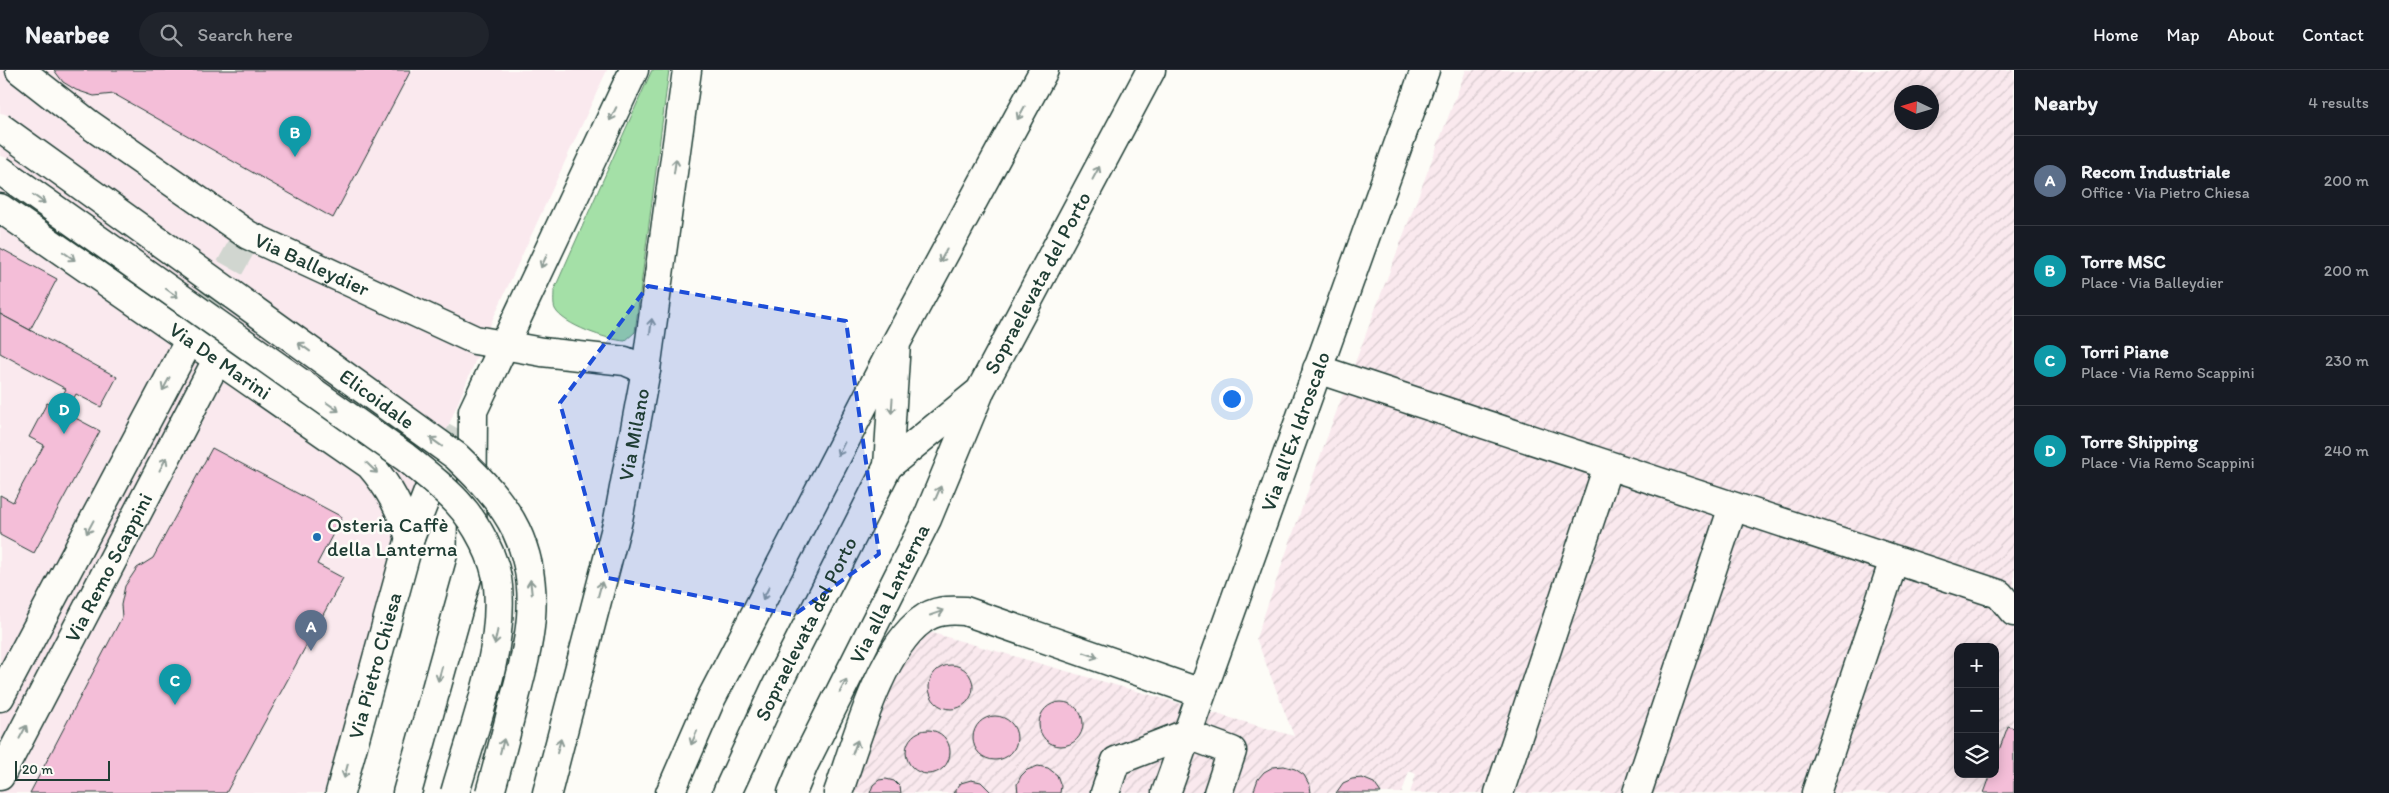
<!DOCTYPE html>
<meta charset="utf-8">
<style>
body{margin:0;font-family:Itim,sans-serif;background:#20242c;color:#f1f3f6}
.controls{position:absolute;right:15px;bottom:15px;display:grid;overflow:hidden;border-radius:10px;box-shadow:0 2px 12px #0003}
.controls button{width:45px;height:45px;display:grid;place-items:center;padding:0;border:0;border-bottom:1px solid #363941;background:#171b24;color:#f1f3f6;font:25px sans-serif}
.compass{position:absolute;left:1894px;top:15px;width:45px;height:45px;border-radius:50%;background:#171b24;box-shadow:0 2px 12px #0003;rotate:274deg}
.scale{position:absolute;left:15px;bottom:12px;width:95px;box-sizing:border-box;padding-left:5px;border:2px solid #1f3d34;border-top:0;font-size:14px;line-height:18px;white-space:nowrap;color:#1f3d34;-webkit-text-stroke:4px #fdfcf7;paint-order:stroke}
.you{position:absolute;left:1231px;top:328px;width:18px;height:18px;margin:-12px;border:4px solid #fff;border-radius:50%;background:#1a73e8;box-shadow:0 0 0 8px #1a73e833}
.badge{display:grid;place-items:center;width:32px;height:32px;border-radius:50%;background:#d93025;color:#fff;font-size:16px;font-weight:700}
.pin{position:absolute;translate:-50% -41px;filter:drop-shadow(0 1px 2px #0008)}
.pin::after{content:'';position:absolute;top:26px;width:18px;height:15px;background:inherit;clip-path:polygon(0 0,100% 0,50% 100%)}
.list{margin:0;padding:0;list-style:none}
h2{display:flex;justify-content:space-between;align-items:center;height:65px;margin:0;padding:0 20px;font-size:21px}
h2 small{font-size:16px;font-weight:400;color:#9ea1a6}
.list li{display:grid;grid-template-columns:32px 1fr auto;gap:15px;align-items:center;box-sizing:border-box;height:90px;padding:0 20px;border-top:1px solid #363941}
.list b{display:block;font-size:19px;white-space:nowrap}
.list p{margin:0;font-size:16px;white-space:nowrap;color:#9ea1a6}
.list em{font-size:16px;font-style:normal;color:#9ea1a6}
.icon{flex:none;width:28px;height:28px;fill:none;stroke:currentColor;stroke-width:2;stroke-linecap:round;stroke-linejoin:round}
.map{position:relative;flex:none;width:2014px;height:723px;overflow:hidden}
header{display:flex;align-items:center;gap:30px;box-sizing:border-box;height:70px;padding:0 25px;background:#171b24;border-bottom:1px solid #363941}
header strong{font-size:24px}
nav{display:flex;gap:28px;margin-inline-start:auto;font-size:18px}
.search{width:350px;height:45px;background:#20242c;display:flex;align-items:center;gap:12px;box-sizing:border-box;padding:0 18px;border-radius:28px;color:#9ea1a6;font-size:19px}
main{display:flex}
aside{flex:1;background:#171b24}
.map>svg:first-child{display:block}
</style>
<header>
<strong>Nearbee</strong>
<div class="search"><svg class="icon" aria-label="search" viewBox="0 0 24 24"><circle cx="10" cy="10" r="6"/><path d="M15 15l6 6"/></svg>Search here</div>
<nav><a>Home</a><a>Map</a><a>About</a><a>Contact</a></nav>
</header>
<main>
<div class="map">
<svg width="2014" height="723" viewBox="0 0 2014 723">
<defs>
<pattern id="industrial-furrows" width="10" height="10" patternUnits="userSpaceOnUse" patternTransform="scale(1.25)"><rect width="10" height="10" fill="#fae9ee"/><path d="M-1 1l2-2M0 10L10 0M9 11l2-2" fill="none" stroke="#d6c9cd"/></pattern>
</defs>
<rect width="100%" height="100%" fill="#fdfcf7"/>
<filter id="ink" filterUnits="userSpaceOnUse"><feTurbulence type="fractalNoise" baseFrequency=".02" numOctaves="2"/><feDisplacementMap in="SourceGraphic" scale="10" xChannelSelector="R" yChannelSelector="G"/><feConvolveMatrix kernelMatrix="1 2 1 2 8 2 1 2 1" color-interpolation-filters="sRGB"/></filter>
<g filter="url(#ink)">
<polygon fill="#fae9ee" points="0,0 607,0 491,253 385,509 324,723 0,723"/>
<path fill="url(#industrial-furrows)" fill-rule="evenodd" d="M1466 0H2014V723H1410L1416 704 1409 701 1402 723H851L908 556 1294 666 1256 568 1331 356ZM1902 22H1932V52H1902ZM1958 577H1995V704H1958Z"/>
<path fill="#a4e0a7" stroke="#628e6e" d="M652 0H669L635 262 625 271C608 270 563 255 555 239 553 235 554 226 554 220Z"/>
<g fill="#f4bed8" stroke="#1f3d34">
<polygon points="54,0 411,0 333,148 114,24 94,26 76,20 63,12"/>
<polygon points="0,178 57,209 30,260 0,244"/>
<polygon points="0,244 117,307 101,337 76,324 66,343 100,361 34,483 0,465 0,425 13,432 44,375 29,367 47,333 56,337 66,319 0,283"/>
<polygon points="212,378 342,447 317,494 343,508 226,723 30,723 122,547 121,535 125,516 137,498 153,488"/>
<circle cx="951" cy="617" r="22"/>
<circle cx="1061" cy="654" r="22"/>
<circle cx="995" cy="668" r="22"/>
<polygon points="2008,656 2014,658 2014,723 1984,723 1991,704 1995,704 1995,691"/>
<circle cx="928" cy="682" r="22"/>
<polygon points="1038,696 1048,698 1057,705 1061,716 1060,723 1018,723 1017,714 1021,706 1027,700"/>
<polygon points="1284,696 1295,699 1304,705 1310,716 1311,723 1253,723 1258,709 1264,702 1273,697"/>
<polygon points="1362,708 1374,713 1381,723 1336,723 1343,713 1352,709"/>
<polygon points="886,709 894,711 900,717 901,723 870,723 873,715 879,710"/>
<polygon points="971,710 981,712 992,723 953,723 961,713"/>
</g>
<g fill="none" stroke-linecap="round" stroke-linejoin="round">
<polyline stroke="#d1d6d0" stroke-width="28" stroke-dasharray="28 14" stroke-linecap="butt" points="189,271 248,165"/>
<polyline stroke="#d1d6d0" stroke-width="28" stroke-dasharray="28 14" stroke-linecap="butt" points="428,422 473,341"/>
<defs>
<g id="minor">
<path id="s1" d="M20 0 89 54 248 165 475 270 542 282 625 291 646 300"/>
<path id="s2" d="M1044 0 896 273 888 396 980 321 1151 0"/>
<path id="s3" d="M0 138 370 395C390 418 401 440 410 468"/>
<polyline points="1317,299 1999,524 2014,542"/>
<polyline points="0,627 189,271"/>
<path id="s4" d="M0 706 217 290"/>
<polyline points="670,723 711,629 890,284"/>
<path id="s5" d="M727 723 776 617 888 396"/>
<path id="s6" d="M792 723 804 694 927 449 979 324"/>
<path d="M838 723C855 675 880 580 922 550 935 540 949 540 965 541L1201 623"/>
<polyline points="1105,723 1116,691 1186,664 1232,681 1218,723"/>
<path id="s7" d="M1166 723 1425 0"/>
<polyline points="1499,723 1608,396"/>
<polyline points="1637,723 1733,437"/>
<polyline points="1816,723 1894,490"/>
</g>
<g id="major">
<path id="s8" d="M340 723 410 468 428 422"/>
<polyline points="407,723 472,490 473,341 634,0"/>
<path id="s9" d="M547 723 618 450 646 300 687 0"/>
</g>
</defs>
<use href="#minor" stroke="#1f3d34" stroke-width="31"/>
<use href="#major" stroke="#1f3d34" stroke-width="31"/>
<use href="#minor" stroke="#fdfcf7" stroke-width="28"/>
<use href="#major" stroke="#fdfcf7" stroke-width="28"/>
<defs>
<g id="highway-bridge">
<path id="s10" d="M0 57 456 386C479 408 502 431 516 460 544 519 529 575 513 635 506 664 498 694 490 723"/>
<path d="M0 100 405 387C423 401 441 415 457 432 475 451 496 488 498 516 504 583 473 659 455 723"/>
</g>
</defs>
<use href="#highway-bridge" stroke="#1f3d34" stroke-width="31" stroke-linecap="butt"/>
<use href="#highway-bridge" stroke="#fdfcf7" stroke-width="28"/>
</g>
<defs><path id="oneway-shaft" d="M-6 0H5M1.5-3L5.5 0L1.5 3" fill="none" stroke-width="1.6" stroke-linecap="round" stroke-linejoin="round" transform="scale(1.25)"/></defs>
<g stroke="#8e9c96">
<use href="#oneway-shaft" transform="translate(1021 43) rotate(119)"/>
<use href="#oneway-shaft" transform="translate(613 44) rotate(116)"/>
<use href="#oneway-shaft" transform="translate(675 96) rotate(-82)"/>
<use href="#oneway-shaft" transform="translate(1096 103) rotate(-62)"/>
<use href="#oneway-shaft" transform="translate(39 129) rotate(35)"/>
<use href="#oneway-shaft" transform="translate(69 186) rotate(35)"/>
<use href="#oneway-shaft" transform="translate(943 186) rotate(119)"/>
<use href="#oneway-shaft" transform="translate(544 191) rotate(115)"/>
<use href="#oneway-shaft" transform="translate(172 223) rotate(35)"/>
<use href="#oneway-shaft" transform="translate(651 256) rotate(-83)"/>
<use href="#oneway-shaft" transform="translate(304 277) rotate(-144)"/>
<use href="#oneway-shaft" transform="translate(166 314) rotate(118)"/>
<use href="#oneway-shaft" transform="translate(892 336) rotate(94)"/>
<use href="#oneway-shaft" transform="translate(333 337) rotate(35)"/>
<use href="#oneway-shaft" transform="translate(436 372) rotate(-144)"/>
<use href="#oneway-shaft" transform="translate(841 379) rotate(117)"/>
<use href="#oneway-shaft" transform="translate(163 394) rotate(-62)"/>
<use href="#oneway-shaft" transform="translate(372 398) rotate(44)"/>
<use href="#oneway-shaft" transform="translate(938 423) rotate(-67)"/>
<use href="#oneway-shaft" transform="translate(90 457) rotate(118)"/>
<use href="#oneway-shaft" transform="translate(531 517) rotate(-96)"/>
<use href="#oneway-shaft" transform="translate(600 519) rotate(-75)"/>
<use href="#oneway-shaft" transform="translate(766 523) rotate(117)"/>
<use href="#oneway-shaft" transform="translate(937 543) rotate(-19)"/>
<use href="#oneway-shaft" transform="translate(496 567) rotate(102)"/>
<use href="#oneway-shaft" transform="translate(1091 585) rotate(19)"/>
<use href="#oneway-shaft" transform="translate(440 604) rotate(106)"/>
<use href="#oneway-shaft" transform="translate(843 616) rotate(-63)"/>
<use href="#oneway-shaft" transform="translate(23 662) rotate(-62)"/>
<use href="#oneway-shaft" transform="translate(694 668) rotate(114)"/>
<use href="#oneway-shaft" transform="translate(502 676) rotate(-75)"/>
<use href="#oneway-shaft" transform="translate(559 676) rotate(-75)"/>
<use href="#oneway-shaft" transform="translate(855 677) rotate(-70)"/>
<use href="#oneway-shaft" transform="translate(346 701) rotate(105)"/>
</g>
</g>
<path fill="#1d4ed8" fill-opacity="0.2" stroke="#1d4ed8" stroke-width="4" stroke-dasharray="10 6" stroke-linejoin="round" d="M648 216 846 251 879 484 794 545 608 508 560 333Z"/>
<circle fill="#1f6fb2" stroke="#fdfcf7" stroke-width="2" cx="317" cy="467" r="5"/>
<g text-anchor="middle" stroke-width="5" stroke-linejoin="round" paint-order="stroke">
<g font-size="21" fill="#1f3d34" stroke="#fdfcf7">
<text dy="7" stroke="none"><textPath href="#s1" startOffset="352">Via Balleydier</textPath></text>
<text dy="7" stroke="none"><textPath href="#s2" startOffset="675">Sopraelevata del Porto</textPath></text>
<text dy="7" stroke="none"><textPath href="#s3" startOffset="268">Via De Marini</textPath></text>
<text dy="7" stroke="none"><textPath href="#s10" startOffset="465">Elicoidale</textPath></text>
<text dy="7" stroke="none"><textPath href="#s7" startOffset="384">Via all'Ex Idroscalo</textPath></text>
<text dy="7" stroke="none"><textPath href="#s9" startOffset="369">Via Milano</textPath></text>
<text dy="7" stroke="none"><textPath href="#s4" startOffset="235">Via Remo Scappini</textPath></text>
<text dy="7" stroke="none"><textPath href="#s6" startOffset="222">Via alla Lanterna</textPath></text>
<text dy="7" stroke="none"><textPath href="#s5" startOffset="182">Sopraelevata del Porto</textPath></text>
<text dy="7" stroke="none"><textPath href="#s8" startOffset="132">Via Pietro Chiesa</textPath></text>
</g>
<g font-size="21" fill="#1f3d34" stroke="#fdfcf7" text-anchor="start">
<text x="327" y="462">Osteria Caffè<tspan x="327" dy="24">della Lanterna</tspan></text>
</g>
</g>
</svg>
<div class="controls">
<button>+</button>
<button>−</button>
<button><svg class="icon" aria-label="layers" viewBox="0 0 24 24"><path d="M12 4l9 5-9 5-9-5zM3 14l9 5 9-5"/></svg></button>
</div>
<svg class="compass" viewBox="-18 -18 36 36"><path d="M0-13l5 13h-10z" fill="#e53935"/><path d="M0 13l5-13h-10z" fill="#9ea1a6"/></svg>
<div class="scale">20 m</div>
<div class="you"></div>
<div class="pin badge" style="left:311px;top:581px;background:#5c6f8a">A</div>
<div class="pin badge" style="left:295px;top:87px;background:#0f9aa8">B</div>
<div class="pin badge" style="left:175px;top:635px;background:#0f9aa8">C</div>
<div class="pin badge" style="left:64px;top:364px;background:#0f9aa8">D</div>
</div>
<aside>
<h2>Nearby<small>4 results</small></h2>
<ul class="list">
<li><span class="badge" style="background:#5c6f8a">A</span><div><b>Recom Industriale</b><p>Office · Via Pietro Chiesa</p></div><em>200 m</em></li>
<li><span class="badge" style="background:#0f9aa8">B</span><div><b>Torre MSC</b><p>Place · Via Balleydier</p></div><em>200 m</em></li>
<li><span class="badge" style="background:#0f9aa8">C</span><div><b>Torri Piane</b><p>Place · Via Remo Scappini</p></div><em>230 m</em></li>
<li><span class="badge" style="background:#0f9aa8">D</span><div><b>Torre Shipping</b><p>Place · Via Remo Scappini</p></div><em>240 m</em></li>
</ul>
</aside>
</main>
